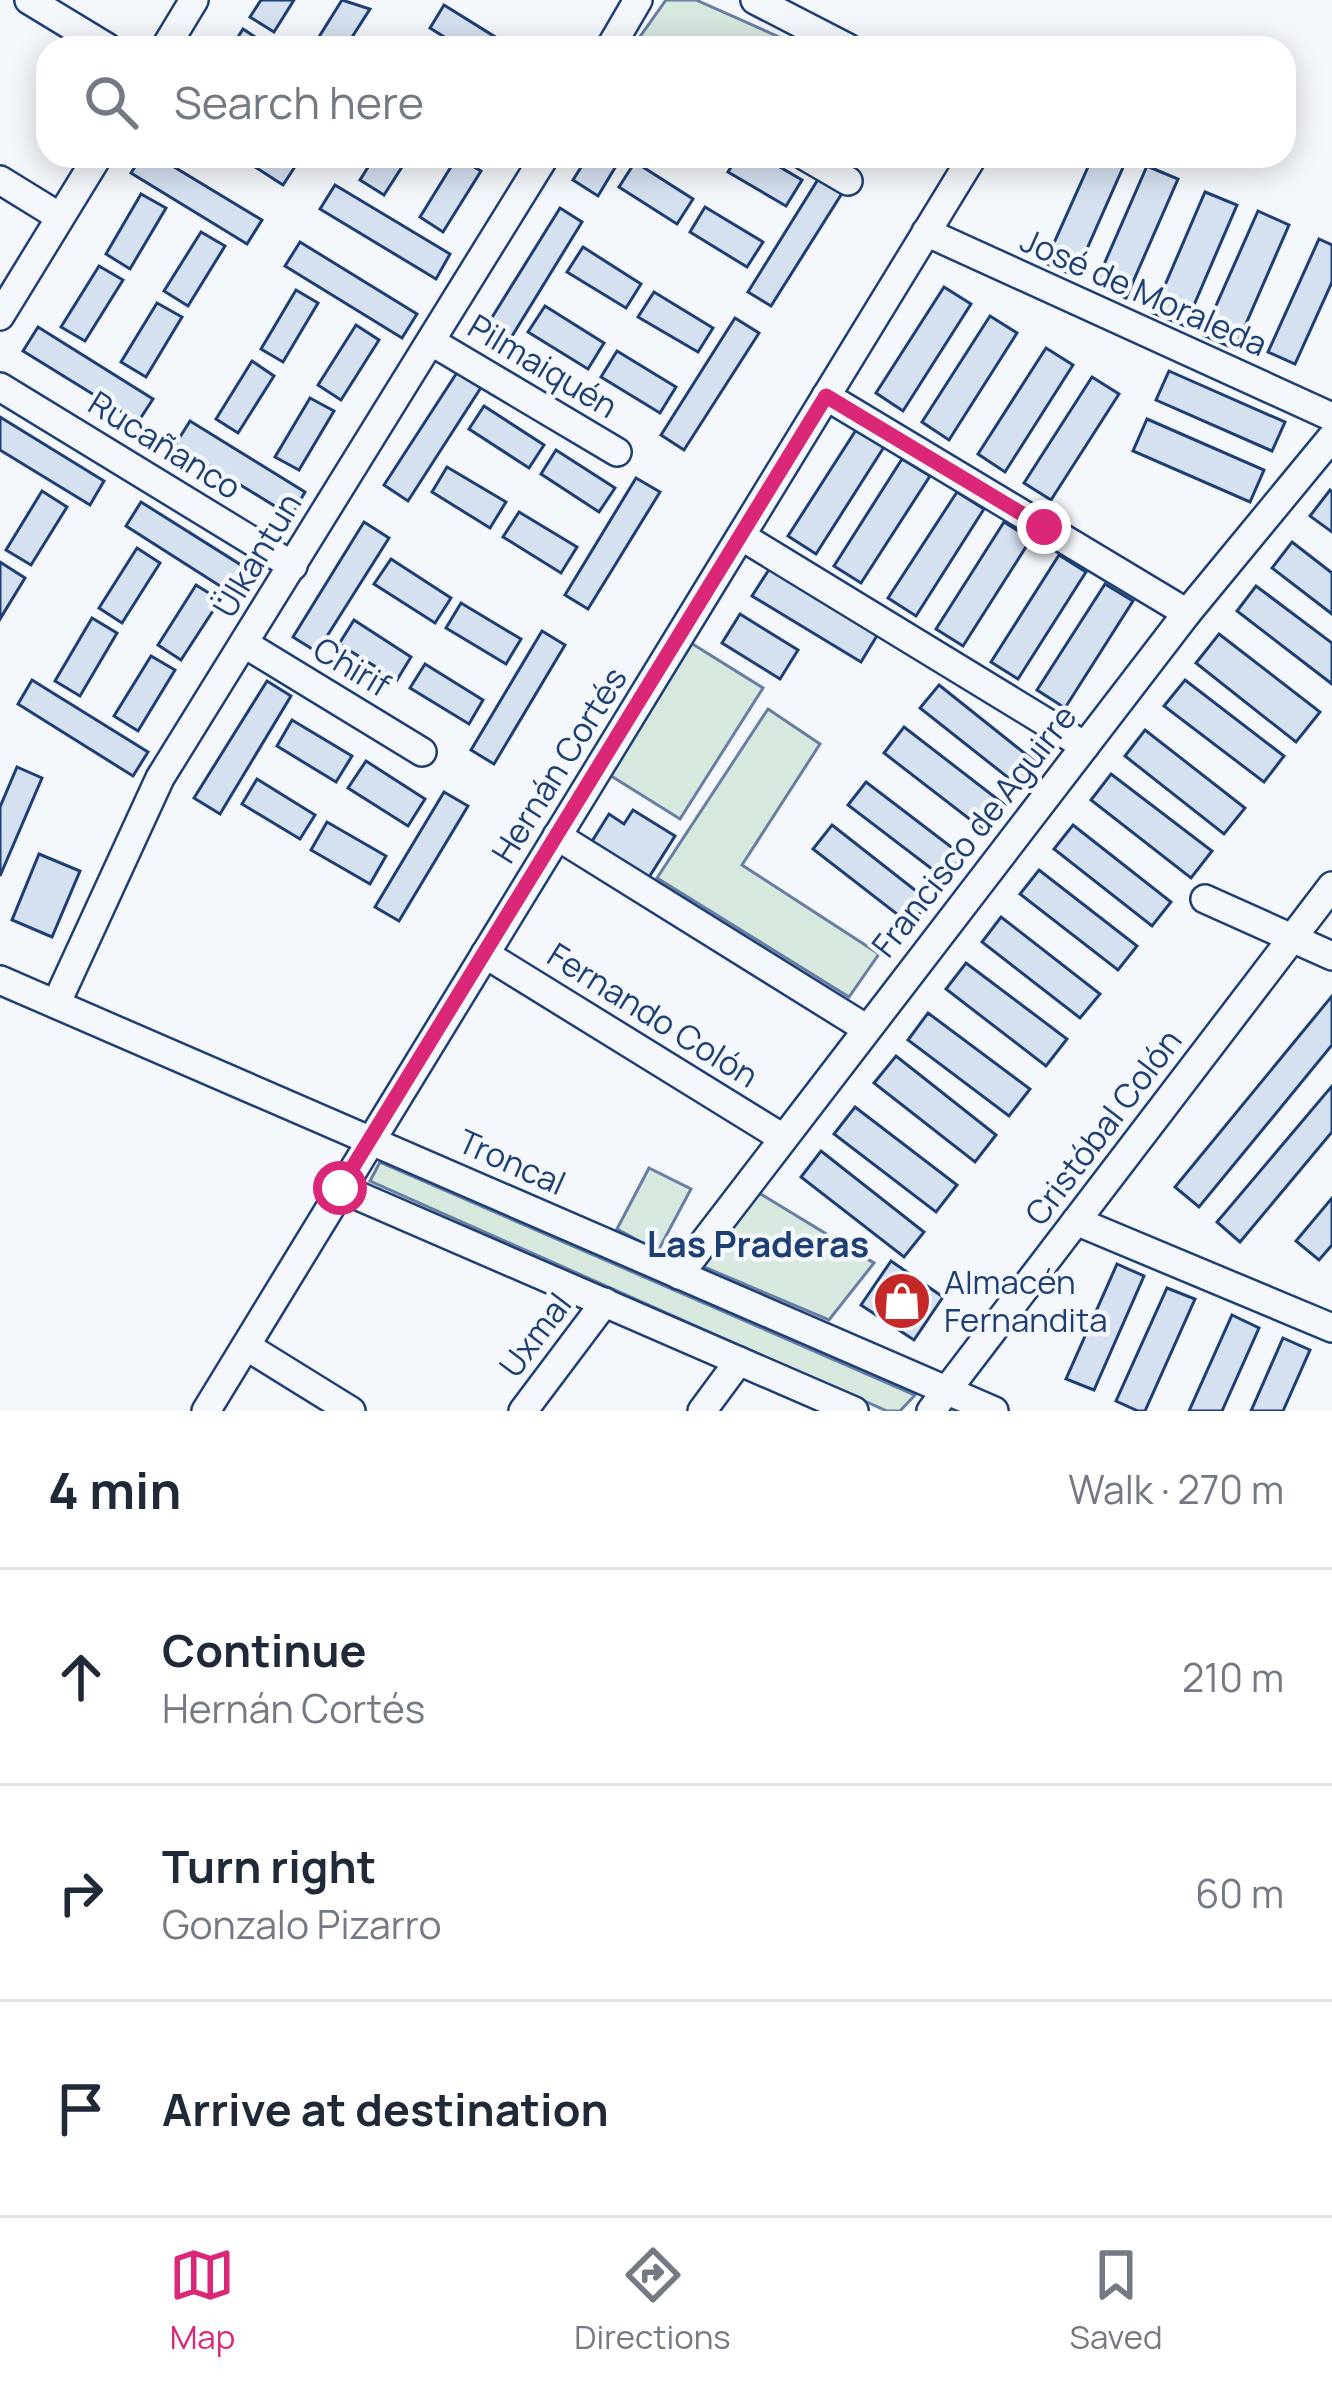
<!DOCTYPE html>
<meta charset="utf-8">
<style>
body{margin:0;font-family:Manrope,sans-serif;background:#f2f2f3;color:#1f2937}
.stop{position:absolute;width:36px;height:36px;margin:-27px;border:9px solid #db2777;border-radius:50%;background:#fff}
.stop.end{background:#db2777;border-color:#fff;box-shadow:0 3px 12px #0008}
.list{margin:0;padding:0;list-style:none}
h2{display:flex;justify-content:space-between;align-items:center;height:156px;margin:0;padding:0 48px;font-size:51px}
h2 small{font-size:39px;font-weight:400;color:#747a83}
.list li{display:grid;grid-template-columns:78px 1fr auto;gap:36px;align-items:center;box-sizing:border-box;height:216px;padding:0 48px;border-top:3px solid #e0e1e3}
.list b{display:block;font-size:45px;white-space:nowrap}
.list p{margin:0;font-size:39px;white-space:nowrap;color:#747a83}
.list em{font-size:39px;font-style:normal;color:#747a83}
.icon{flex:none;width:66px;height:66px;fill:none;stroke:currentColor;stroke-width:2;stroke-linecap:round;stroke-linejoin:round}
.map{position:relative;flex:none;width:1332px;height:1411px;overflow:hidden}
.search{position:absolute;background:#fff;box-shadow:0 6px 30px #0003;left:36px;right:36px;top:36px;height:132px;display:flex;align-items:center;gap:30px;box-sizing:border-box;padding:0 42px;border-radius:36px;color:#747a83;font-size:45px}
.sheet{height:804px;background:#fff}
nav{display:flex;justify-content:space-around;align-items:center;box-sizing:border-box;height:168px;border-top:3px solid #e0e1e3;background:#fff;font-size:33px;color:#747a83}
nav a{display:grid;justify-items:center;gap:6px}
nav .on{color:#db2777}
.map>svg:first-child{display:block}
</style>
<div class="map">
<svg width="1332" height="1411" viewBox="0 0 1332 1411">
<rect width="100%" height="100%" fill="#f4f7fb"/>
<g fill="#d7e8df" stroke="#687fa3" stroke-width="3">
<polygon points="666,0 696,0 804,48 632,48"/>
<polygon points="691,643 763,688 680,819 608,774"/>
<polygon points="768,709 820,744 742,865 879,954 849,997 657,878"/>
<polygon points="380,1162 915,1395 900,1411 887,1411 370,1181"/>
<polygon points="649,1168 691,1189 658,1251 617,1229"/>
<polygon points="759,1193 874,1263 829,1320 697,1264"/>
</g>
<g fill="#d5e0f0" stroke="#1d3f73" stroke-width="3">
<polygon points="261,0 294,0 274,32 250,17"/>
<polygon points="342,0 370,9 345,48 312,48"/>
<polygon points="444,5 513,48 462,48 430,28"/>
<polygon points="243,29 266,44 263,48 231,48"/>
<polygon points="142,156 156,156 262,220 247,244 131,173"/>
<polygon points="238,156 288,156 298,162 283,185"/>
<polygon points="375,156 409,156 384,195 360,180"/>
<polygon points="588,156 622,156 598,196 573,180"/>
<polygon points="738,156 761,156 802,180 786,206 728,172"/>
<polygon points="1093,156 1128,156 1075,276 1045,263"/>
<polygon points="457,157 481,171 443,232 420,217"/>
<polygon points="635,162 693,199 677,224 619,187"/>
<polygon points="1147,166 1178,179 1126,298 1095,285"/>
<polygon points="822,173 846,187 771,306 748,292"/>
<polygon points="335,185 450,254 436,279 320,209"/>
<polygon points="1205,192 1237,205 1185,326 1153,313"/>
<polygon points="141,194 166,208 130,269 106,254"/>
<polygon points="705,207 763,242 747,267 690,232"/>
<polygon points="560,208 582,222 509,341 486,327"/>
<polygon points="1258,211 1289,225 1235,349 1203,335"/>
<polygon points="201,232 225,246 188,306 164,291"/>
<polygon points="1319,239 1332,245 1332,282 1295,364 1268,352"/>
<polygon points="300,242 417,314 402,338 285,266"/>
<polygon points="583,247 641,284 626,308 567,272"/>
<polygon points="99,266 123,280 85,341 61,327"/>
<polygon points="944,287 971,304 903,411 876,393"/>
<polygon points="296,290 318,303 283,362 261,349"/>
<polygon points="654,292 713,328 698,352 638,317"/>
<polygon points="157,303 182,317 146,377 121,362"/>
<polygon points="545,306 604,343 588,369 528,332"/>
<polygon points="990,316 1017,333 949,440 922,422"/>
<polygon points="735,318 759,333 684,450 661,435"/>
<polygon points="356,325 379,340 341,400 318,385"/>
<polygon points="38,327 153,399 138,422 23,351"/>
<polygon points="1046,348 1073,365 1005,472 978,454"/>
<polygon points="617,351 676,387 660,413 601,377"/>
<polygon points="252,361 274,376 238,433 216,419"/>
<polygon points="458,371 482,386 408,501 384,485"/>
<polygon points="1169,371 1285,422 1272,451 1156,400"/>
<polygon points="1092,377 1119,394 1051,500 1024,483"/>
<polygon points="310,398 334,411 299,470 275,457"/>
<polygon points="484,406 544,445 529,468 469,429"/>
<polygon points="0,417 104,481 90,505 0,450"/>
<polygon points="1147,419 1264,470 1250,502 1133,451"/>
<polygon points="190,421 305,492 291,516 175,445"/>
<polygon points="856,430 884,447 816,554 788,536"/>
<polygon points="556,450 615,488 599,512 541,474"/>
<polygon points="902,459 930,476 861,583 834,566"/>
<polygon points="447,467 506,502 490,528 432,492"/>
<polygon points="636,478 660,492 588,609 565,595"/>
<polygon points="1330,490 1332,492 1332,532 1310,516"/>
<polygon points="42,491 67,507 31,565 6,550"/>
<polygon points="957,492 984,509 916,616 888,598"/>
<polygon points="141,502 257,575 242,600 126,526"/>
<polygon points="519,512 577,547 561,573 503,537"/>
<polygon points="364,522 389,538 317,652 293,637"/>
<polygon points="1004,522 1031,539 963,646 936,629"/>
<polygon points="1292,542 1332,573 1332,614 1272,568"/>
<polygon points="137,548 160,563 122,623 99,608"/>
<polygon points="1059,555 1086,572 1018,679 991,662"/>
<polygon points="391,559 451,598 435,623 374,584"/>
<polygon points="0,562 25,578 0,619"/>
<polygon points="770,568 878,634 861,662 752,596"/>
<polygon points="1105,584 1133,601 1065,708 1037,690"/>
<polygon points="196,585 220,600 181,660 158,645"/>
<polygon points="1256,586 1332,643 1332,684 1237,611"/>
<polygon points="461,603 521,639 506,664 446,628"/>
<polygon points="740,614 798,650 780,679 722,643"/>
<polygon points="92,618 117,633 80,696 55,681"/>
<polygon points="354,620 411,657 397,680 339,644"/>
<polygon points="542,631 565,645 494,764 471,750"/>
<polygon points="1219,634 1320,712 1296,742 1196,663"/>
<polygon points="151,656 175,670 138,731 114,716"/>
<polygon points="425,664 483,700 469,724 410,688"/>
<polygon points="32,680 148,752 133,776 18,704"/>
<polygon points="1185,680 1284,756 1264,782 1164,706"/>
<polygon points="267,681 291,696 220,814 194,798"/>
<polygon points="939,685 1038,764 1020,787 920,708"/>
<polygon points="292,720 352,756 336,782 277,746"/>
<polygon points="904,727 1005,805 985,831 884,753"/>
<polygon points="1145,730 1245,808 1224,834 1125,756"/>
<polygon points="366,761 425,799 408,826 348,788"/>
<polygon points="17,767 42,778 0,876 0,807"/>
<polygon points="1111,774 1212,851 1191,878 1091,800"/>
<polygon points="257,779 315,815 300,839 242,804"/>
<polygon points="866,782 963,856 945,879 848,805"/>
<polygon points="444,792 468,806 399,921 375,907"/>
<polygon points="633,810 675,836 646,882 589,846 609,814 624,824"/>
<polygon points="327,822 386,856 370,884 311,850"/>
<polygon points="832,825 929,901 911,925 813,849"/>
<polygon points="1073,825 1171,902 1152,926 1054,849"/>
<polygon points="39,854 80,871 52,937 12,920"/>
<polygon points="1039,870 1137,946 1118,970 1020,894"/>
<polygon points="1001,917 1100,994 1080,1018 982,942"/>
<polygon points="966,963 1067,1039 1046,1066 946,989"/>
<polygon points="1332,996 1332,1045 1199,1207 1175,1187"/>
<polygon points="928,1013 1030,1089 1009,1116 908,1040"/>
<polygon points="896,1056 996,1135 975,1162 874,1083"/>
<polygon points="1332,1086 1332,1132 1240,1242 1217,1222"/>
<polygon points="855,1107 957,1185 936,1212 834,1134"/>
<polygon points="821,1151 924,1232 904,1257 801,1177"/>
<polygon points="1332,1198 1332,1245 1319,1260 1296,1241"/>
<polygon points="891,1261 943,1297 914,1340 861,1305"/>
<polygon points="1117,1264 1144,1276 1094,1390 1066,1379"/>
<polygon points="1167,1288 1195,1299 1145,1411 1138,1411 1116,1401"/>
<polygon points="1232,1315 1259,1328 1222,1411 1189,1411"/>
<polygon points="1283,1338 1310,1350 1283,1411 1251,1411"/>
</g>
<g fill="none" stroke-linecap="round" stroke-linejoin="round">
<defs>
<g id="minor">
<polyline points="29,0 108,48"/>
<polyline points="755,0 848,48"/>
<polyline points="165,48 194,0"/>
<polyline points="610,48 638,0"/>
<polyline points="805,156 848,181"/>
<polyline points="0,180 60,217"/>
<polyline points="926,232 1332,417"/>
<polyline points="0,316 98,156"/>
<polyline points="432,342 617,452"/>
<polyline points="0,387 293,566"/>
<polyline points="826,396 1187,613"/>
<polyline points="741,536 1085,746"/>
<polyline points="245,644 422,752"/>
<polyline points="557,836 867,1029"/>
<polyline points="1205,899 1332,956"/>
<polyline points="485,954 783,1138"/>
<polyline points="0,980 994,1411"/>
<polyline points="56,1004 160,778 545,156"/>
<polyline points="340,1188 854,1411"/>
<polyline points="1076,1221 1332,1328"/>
<polyline points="679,1275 1187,613 1332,437"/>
<polyline points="246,1346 351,1411"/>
<polyline points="206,1411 973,156"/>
<polyline points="523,1411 605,1302"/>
<polyline points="702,1411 739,1361"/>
<polyline points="931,1411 1332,886"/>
</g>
</defs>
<use href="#minor" stroke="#1d3f73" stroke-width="32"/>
<use href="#minor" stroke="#f4f7fb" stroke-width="27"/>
</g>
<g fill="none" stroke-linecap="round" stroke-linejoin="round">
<polyline stroke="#db2777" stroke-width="15" points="340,1188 826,396 1044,527"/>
</g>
<defs>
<symbol id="shop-disc" viewBox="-11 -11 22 22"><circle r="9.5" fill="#c62828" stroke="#f4f7fb"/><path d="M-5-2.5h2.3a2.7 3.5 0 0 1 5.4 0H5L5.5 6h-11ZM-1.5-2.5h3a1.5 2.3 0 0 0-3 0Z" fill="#fff"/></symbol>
</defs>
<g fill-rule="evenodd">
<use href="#shop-disc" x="869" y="1268" width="66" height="66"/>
</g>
<g text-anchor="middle" stroke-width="9" stroke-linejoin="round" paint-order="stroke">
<g font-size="33" fill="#1d3f73" stroke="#f4f7fb">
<text transform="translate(1144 292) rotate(24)" y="12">José de Moraleda</text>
<text transform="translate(543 366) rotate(31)" y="12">Pilmaiquén</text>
<text transform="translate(165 445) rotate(32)" y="12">Rucañanco</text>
<text transform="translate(257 555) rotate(-59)" y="12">Ülkantun</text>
<text transform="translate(352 667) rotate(31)" y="12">Chirif</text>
<text transform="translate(559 765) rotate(-58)" y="12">Hernán Cortés</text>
<text transform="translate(974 831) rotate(-52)" y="12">Francisco de Aguirre</text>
<text transform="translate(653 1015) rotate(32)" y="12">Fernando Colón</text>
<text transform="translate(1103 1127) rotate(-53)" y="12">Cristóbal Colón</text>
<text transform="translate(512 1162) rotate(24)" y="12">Troncal</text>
<text transform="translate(535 1335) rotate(-53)" y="12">Uxmal</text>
</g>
<g font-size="33" fill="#1d3f73" stroke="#f4f7fb" text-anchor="start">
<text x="944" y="1294">Almacén<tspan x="944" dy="38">Fernandita</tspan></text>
</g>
<g font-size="36" font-weight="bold" fill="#1d3f73" stroke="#f4f7fb">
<text x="758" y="1257">Las Praderas</text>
</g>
</g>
</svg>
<div class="stop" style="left:340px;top:1188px"></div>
<div class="stop end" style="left:1044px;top:527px"></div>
<div class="search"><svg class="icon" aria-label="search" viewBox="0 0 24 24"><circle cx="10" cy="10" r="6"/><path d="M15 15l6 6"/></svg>Search here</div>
</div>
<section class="sheet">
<h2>4 min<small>Walk · 270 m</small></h2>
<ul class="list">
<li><svg class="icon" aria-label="ahead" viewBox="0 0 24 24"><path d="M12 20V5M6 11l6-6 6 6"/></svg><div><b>Continue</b><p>Hernán Cortés</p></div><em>210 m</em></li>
<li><svg class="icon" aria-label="right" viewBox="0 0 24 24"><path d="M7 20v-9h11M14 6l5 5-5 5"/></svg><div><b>Turn right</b><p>Gonzalo Pizarro</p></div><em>60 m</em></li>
<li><svg class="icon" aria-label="arrive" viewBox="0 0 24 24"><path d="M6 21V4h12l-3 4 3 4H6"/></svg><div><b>Arrive at destination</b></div></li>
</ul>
</section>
<nav>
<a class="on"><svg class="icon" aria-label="map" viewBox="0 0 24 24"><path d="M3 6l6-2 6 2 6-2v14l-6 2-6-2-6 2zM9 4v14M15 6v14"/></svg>Map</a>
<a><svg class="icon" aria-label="directions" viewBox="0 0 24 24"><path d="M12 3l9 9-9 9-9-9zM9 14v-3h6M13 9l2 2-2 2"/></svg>Directions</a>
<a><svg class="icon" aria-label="saved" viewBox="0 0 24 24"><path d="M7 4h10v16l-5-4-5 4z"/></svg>Saved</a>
</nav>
